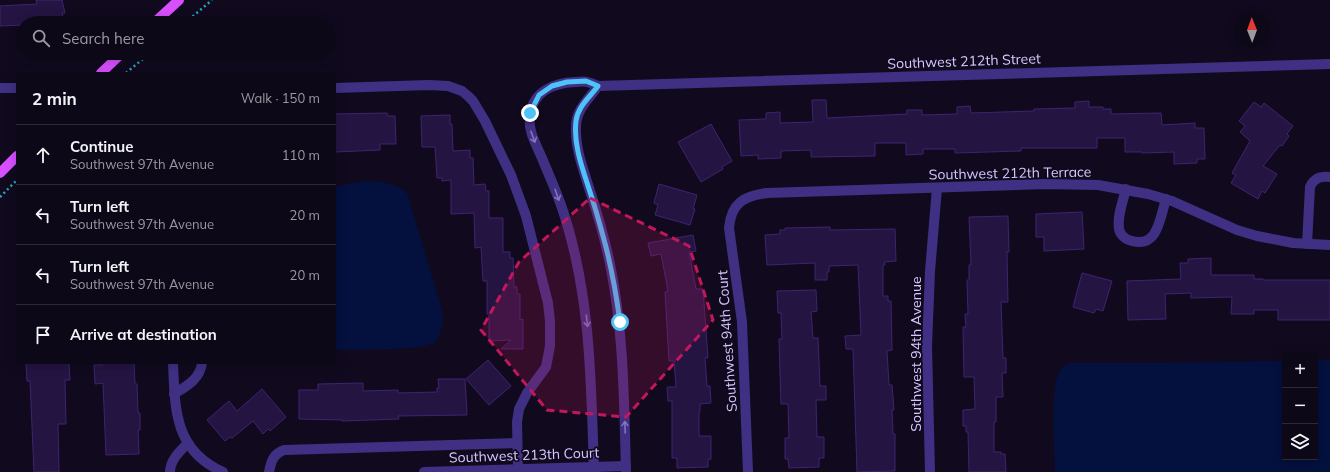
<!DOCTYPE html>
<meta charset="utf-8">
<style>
body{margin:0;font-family:Mulish,sans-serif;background:#1b1624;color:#f1f3f6}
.controls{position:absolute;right:12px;bottom:12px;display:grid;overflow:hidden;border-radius:0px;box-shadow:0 2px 10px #0003}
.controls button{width:36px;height:36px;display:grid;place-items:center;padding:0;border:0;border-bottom:1px solid #2d2936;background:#0d0817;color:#f1f3f6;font:20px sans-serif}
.compass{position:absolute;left:1234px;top:12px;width:36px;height:36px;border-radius:50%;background:#0d0817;box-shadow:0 2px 10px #0003;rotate:359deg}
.stop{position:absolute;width:12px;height:12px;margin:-9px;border:3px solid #4fc3f7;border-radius:50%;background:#fff}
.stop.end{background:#4fc3f7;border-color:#fff;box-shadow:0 1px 4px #0008}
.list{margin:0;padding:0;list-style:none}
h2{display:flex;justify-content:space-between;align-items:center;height:52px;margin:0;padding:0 16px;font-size:17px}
h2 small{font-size:13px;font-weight:400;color:#9a9aa1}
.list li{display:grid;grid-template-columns:26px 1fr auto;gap:12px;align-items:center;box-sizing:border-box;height:60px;padding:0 16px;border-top:1px solid #2d2936}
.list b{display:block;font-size:15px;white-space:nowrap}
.list p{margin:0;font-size:13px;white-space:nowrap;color:#9a9aa1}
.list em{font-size:13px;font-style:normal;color:#9a9aa1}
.icon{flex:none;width:22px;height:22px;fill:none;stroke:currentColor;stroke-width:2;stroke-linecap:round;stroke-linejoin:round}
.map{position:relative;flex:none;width:1330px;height:472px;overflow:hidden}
.search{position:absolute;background:#0d0817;box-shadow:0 2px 10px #0003;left:16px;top:16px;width:320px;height:44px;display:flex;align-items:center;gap:10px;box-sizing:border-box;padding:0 14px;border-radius:22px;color:#9a9aa1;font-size:15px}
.panel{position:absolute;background:#0d0817;box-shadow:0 2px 10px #0003;left:16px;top:72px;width:320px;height:292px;border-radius:0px}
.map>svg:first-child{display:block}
</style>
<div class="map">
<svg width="1330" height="472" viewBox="0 0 1330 472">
<rect width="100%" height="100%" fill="#110a1f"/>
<g fill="#04103e">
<path d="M364 181C382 182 392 181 407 193L442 310C444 323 442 331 435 343L420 347 392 349 335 350V187Z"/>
<path d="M1315 360H1330V472H1055C1055 450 1049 384 1061 369 1063 366 1068 364 1071 363H1151L1285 361V457H1315Z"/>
</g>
<g fill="#241442" stroke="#3f2370">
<polygon points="36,0 62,0 65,13 62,13 63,17 40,23 23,23 23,25 0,26 0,6 37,4"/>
<polygon points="812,100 826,100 827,118 907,114 907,110 922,110 922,115 957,114 957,107 970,106 971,113 1034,111 1034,109 1075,108 1075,102 1089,101 1089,107 1103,107 1103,109 1111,109 1111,114 1161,113 1162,125 1195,123 1195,128 1204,128 1205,159 1197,159 1197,163 1174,164 1174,152 1142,153 1142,152 1125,152 1125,138 1097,138 1097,148 1021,148 1021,151 955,153 955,149 923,149 923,154 906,155 906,143 875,143 875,156 811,157 811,150 781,151 781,158 758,159 758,155 741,156 739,120 766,119 766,113 780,112 780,123 813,122"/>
<polygon points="1254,102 1261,107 1264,103 1293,126 1287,134 1289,136 1282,146 1280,145 1263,166 1277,174 1265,193 1262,191 1258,199 1231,183 1236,175 1232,173 1250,141 1240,132 1245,126 1239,121"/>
<polygon points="387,113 388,116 395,116 396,144 380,144 380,150 335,152 335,114"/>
<polygon points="450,115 450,124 452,124 453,151 470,150 470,158 473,158 474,185 485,184 486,191 489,191 489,218 503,218 503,252 510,252 510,258 513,258 514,287 517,287 517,294 520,294 520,320 523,319 523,349 501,349 511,340 489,341 489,314 487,314 487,281 483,281 481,247 475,248 474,213 451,214 451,180 442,181 442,178 437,178 435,147 422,147 421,116"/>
<polygon points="711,124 732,161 722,167 723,169 701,182 678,142"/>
<polygon points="659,184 697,195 693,209 695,209 690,225 655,215 658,205 654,203"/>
<polygon points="1082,212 1084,249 1044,251 1044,237 1036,237 1036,214"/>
<polygon points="1008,216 1009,252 1006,252 1007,252 1008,302 1001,302 1003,358 1006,358 1006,373 1002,373 1003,397 996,397 996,422 994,422 994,452 1001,452 1001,454 1005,454 1006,472 969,472 968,432 966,432 966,426 963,426 963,410 975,409 974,377 964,377 963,327 966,327 965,314 968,314 967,280 969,280 969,265 971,265 969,217"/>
<polygon points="830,227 830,230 895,229 896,261 884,262 885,265 883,265 883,296 888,296 888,301 891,301 892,350 887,351 889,385 892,385 894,410 892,410 893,434 895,434 895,471 857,472 853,349 846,349 845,336 861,335 858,265 829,266 829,272 827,272 827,280 815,280 815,263 767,265 765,235 780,234 780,230 785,230 785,228"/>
<polygon points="693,235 696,251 689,252 696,289 703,289 708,358 705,358 707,386 710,386 711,403 700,404 700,412 699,412 699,436 711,436 711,459 708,460 708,467 677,468 677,458 672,458 672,401 668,401 667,387 676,387 674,361 669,361 665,292 668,291 661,254 651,256 648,243"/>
<polygon points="1211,258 1211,275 1254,275 1254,279 1263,279 1263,280 1330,280 1330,320 1278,320 1278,310 1254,310 1254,314 1231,314 1232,297 1191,298 1191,293 1165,294 1166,319 1128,320 1127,281 1181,279 1180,263 1188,263 1188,259"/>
<polygon points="1082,273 1112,281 1103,311 1096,309 1094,313 1073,307"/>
<polygon points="816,290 817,311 811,312 813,338 818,338 820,386 826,386 826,400 816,400 817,437 824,437 824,458 819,458 819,467 789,468 788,459 785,459 785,438 789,438 788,404 781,404 779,339 782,339 781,313 778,313 777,291"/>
<polygon points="488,360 511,386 489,405 466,379"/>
<polygon points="26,363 69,363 70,380 65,380 66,424 58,424 59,472 34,472 30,381 27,381"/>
<polygon points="102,363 134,363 135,384 137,384 138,413 140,413 140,430 138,430 139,454 106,455 103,383 95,384 94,365 102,365"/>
<polygon points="438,379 465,379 467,415 398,416 399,419 342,421 342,420 299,419 299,390 318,390 318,384 363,383 363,391 398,390 398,393 437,392 437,388 439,388"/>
<polygon points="262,389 286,417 270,431 268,429 263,434 253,421 232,438 230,437 225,441 207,420 229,401 237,411"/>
</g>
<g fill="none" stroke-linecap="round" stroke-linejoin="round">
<g stroke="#20acba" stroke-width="2.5" stroke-dasharray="2 3" stroke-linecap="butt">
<polyline points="185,23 212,0"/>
<polyline points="126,73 150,53"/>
<polyline points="0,197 17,180"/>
</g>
<g stroke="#403083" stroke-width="10">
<path d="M598 86C589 99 576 109 576 127 575 149 584 171 590 191 598 215 605 240 610 264 624 333 624 402 626 472"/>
<polyline points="0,88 17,88"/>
<polyline points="335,88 429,85 448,86 462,91 468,96 473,101 485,121 511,175 526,216 548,303 550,321 550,346 546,367 527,393 519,409 517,422 518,469"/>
<path d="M1126 189C1123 201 1117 216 1119 229 1120 235 1126 240 1132 241 1158 248 1160 218 1166 199"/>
<path d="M1307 244 1310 187C1314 178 1321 176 1330 177"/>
<path d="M173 363C175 409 174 450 223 472"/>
<path d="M174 394C187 386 200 379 202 363"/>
<path d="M170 472C170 460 180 451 188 443"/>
<path d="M269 472C271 462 273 454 284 450L517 443"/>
<polyline points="424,472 626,466"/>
<path d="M594 472C591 381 591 292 561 205 556 191 550 177 544 163 538 147 527 132 530 114 534 91 554 83 575 82 579 82 583 81 587 82 591 83 595 84 598 86L1330 64"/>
<path d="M748 472 742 322 729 228C731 203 744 196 767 193L1045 184 1098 185 1148 194 1172 201 1237 230 1257 236 1293 243 1330 245"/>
<polyline points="930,472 927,346 930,271 937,188"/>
</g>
<g stroke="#d84fff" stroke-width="10">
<polyline points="154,23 179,0"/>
<polyline points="101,73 122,53"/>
<polyline points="0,173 17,156"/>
</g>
</g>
<defs><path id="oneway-shaft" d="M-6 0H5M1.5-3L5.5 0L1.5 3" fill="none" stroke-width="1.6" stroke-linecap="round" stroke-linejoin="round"/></defs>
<g stroke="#8474bb">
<use href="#oneway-shaft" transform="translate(533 137) rotate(70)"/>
<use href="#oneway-shaft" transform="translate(557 195) rotate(71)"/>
<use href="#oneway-shaft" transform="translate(587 321) rotate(83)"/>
<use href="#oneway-shaft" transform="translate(625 427) rotate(-92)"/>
</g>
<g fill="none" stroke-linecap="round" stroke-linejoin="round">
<path stroke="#4fc3f7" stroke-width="5" d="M530 113 539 95 552 86 567 82 586 81 598 86C590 97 578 106 576 121 573 145 583 170 590 192 595 207 599 221 603 236 611 264 616 293 620 322"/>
</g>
<path fill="#c2185b" fill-opacity="0.2" stroke="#c2185b" stroke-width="3" stroke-dasharray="8 5" stroke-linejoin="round" d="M590 198 689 246 713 320 626 417 547 410 481 330 519 262Z"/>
<g text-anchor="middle" stroke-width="3.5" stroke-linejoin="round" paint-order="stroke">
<g font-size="14" fill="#d7c8ff" stroke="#110a1f">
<text transform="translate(964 61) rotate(-2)" y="5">Southwest 212th Street</text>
<text transform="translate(1010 173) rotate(-1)" y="5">Southwest 212th Terrace</text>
<text transform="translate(727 341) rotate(-94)" y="5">Southwest 94th Court</text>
<text transform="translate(916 354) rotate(-90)" y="5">Southwest 94th Avenue</text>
<text transform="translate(524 455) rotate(-2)" y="5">Southwest 213th Court</text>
</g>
</g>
</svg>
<div class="controls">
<button>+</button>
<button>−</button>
<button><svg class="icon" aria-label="layers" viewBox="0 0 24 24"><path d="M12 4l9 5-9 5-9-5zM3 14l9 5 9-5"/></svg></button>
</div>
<svg class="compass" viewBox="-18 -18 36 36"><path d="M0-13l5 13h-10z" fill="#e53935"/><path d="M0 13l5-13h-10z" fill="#9a9aa1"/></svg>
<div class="stop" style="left:620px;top:322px"></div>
<div class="stop end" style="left:530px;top:113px"></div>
<div class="search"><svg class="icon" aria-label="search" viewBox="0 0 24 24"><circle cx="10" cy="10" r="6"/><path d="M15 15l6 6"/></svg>Search here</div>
<section class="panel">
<h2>2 min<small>Walk · 150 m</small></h2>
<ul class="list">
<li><svg class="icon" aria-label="ahead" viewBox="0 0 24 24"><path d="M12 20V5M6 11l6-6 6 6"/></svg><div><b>Continue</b><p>Southwest 97th Avenue</p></div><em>110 m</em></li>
<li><svg class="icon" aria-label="left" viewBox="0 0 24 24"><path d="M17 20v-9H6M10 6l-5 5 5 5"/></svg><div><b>Turn left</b><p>Southwest 97th Avenue</p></div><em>20 m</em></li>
<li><svg class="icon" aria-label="left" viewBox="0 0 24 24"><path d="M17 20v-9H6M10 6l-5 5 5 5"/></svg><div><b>Turn left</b><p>Southwest 97th Avenue</p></div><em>20 m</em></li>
<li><svg class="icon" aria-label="arrive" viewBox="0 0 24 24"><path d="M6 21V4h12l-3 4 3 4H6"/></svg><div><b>Arrive at destination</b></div></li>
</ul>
</section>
</div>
